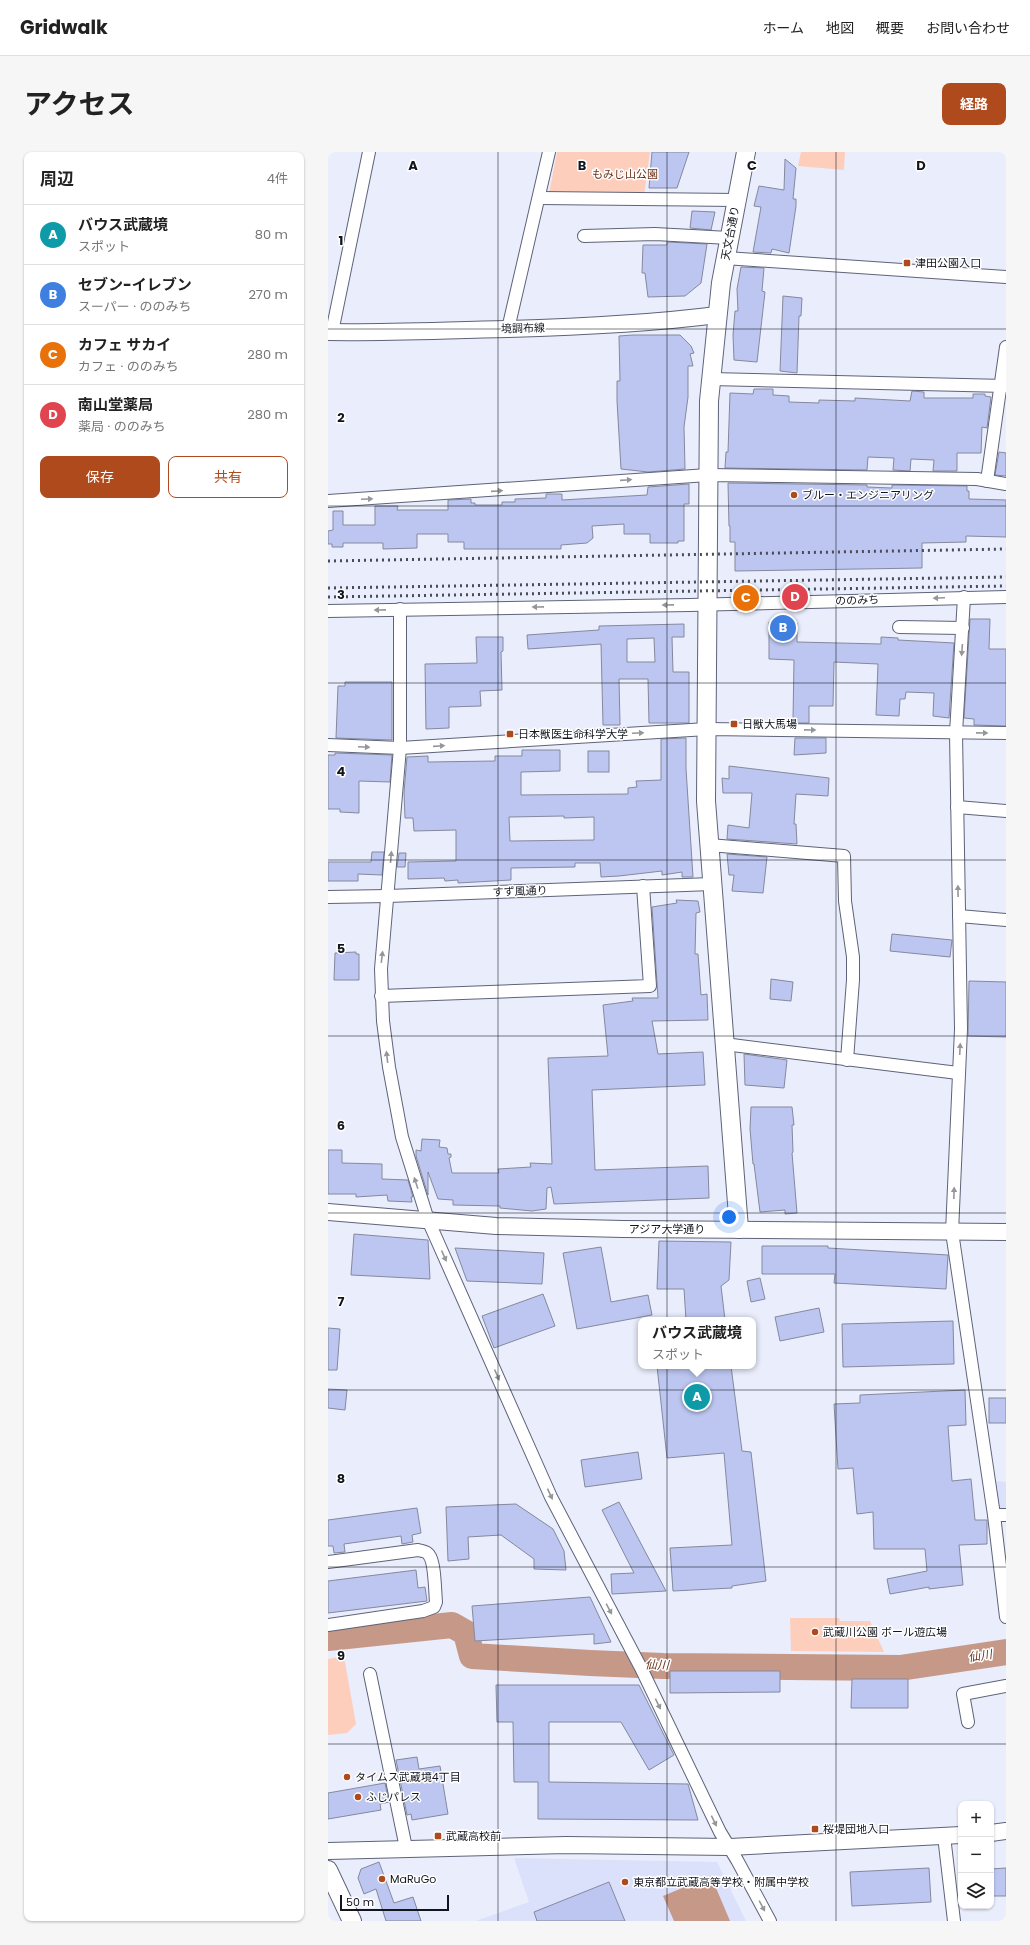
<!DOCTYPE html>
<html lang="ja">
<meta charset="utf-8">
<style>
body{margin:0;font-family:Poppins,"Noto Sans JP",sans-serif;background:#f6f6f6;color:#222}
.controls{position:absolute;right:12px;bottom:12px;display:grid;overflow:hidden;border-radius:8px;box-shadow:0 1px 3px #0004}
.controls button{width:36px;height:36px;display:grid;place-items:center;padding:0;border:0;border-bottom:1px solid #e0e0e0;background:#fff;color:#222;font:20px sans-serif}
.scale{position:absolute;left:12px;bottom:10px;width:109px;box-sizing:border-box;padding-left:4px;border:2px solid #13151e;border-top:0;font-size:11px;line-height:14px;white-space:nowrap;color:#13151e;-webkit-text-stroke:3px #fff;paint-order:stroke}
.you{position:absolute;left:401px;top:1065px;width:14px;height:14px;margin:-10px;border:3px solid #fff;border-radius:50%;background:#1a73e8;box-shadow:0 0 0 6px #1a73e833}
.badge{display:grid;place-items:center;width:26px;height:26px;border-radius:50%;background:#af4a1c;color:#fff;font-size:13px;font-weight:700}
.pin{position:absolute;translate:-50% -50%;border:2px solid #fff;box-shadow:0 1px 4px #0006}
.popup{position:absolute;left:310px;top:1165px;width:118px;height:52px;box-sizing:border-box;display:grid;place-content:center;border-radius:8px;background:#fff;filter:drop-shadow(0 1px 3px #0005);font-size:13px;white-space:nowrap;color:#767676}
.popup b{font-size:15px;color:#222}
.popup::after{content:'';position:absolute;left:50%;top:100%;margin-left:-8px;border:8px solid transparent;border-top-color:#fff}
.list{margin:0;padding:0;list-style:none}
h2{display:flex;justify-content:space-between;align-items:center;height:52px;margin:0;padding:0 16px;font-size:17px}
h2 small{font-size:13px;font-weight:400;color:#767676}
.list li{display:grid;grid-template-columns:26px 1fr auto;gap:12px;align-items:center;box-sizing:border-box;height:60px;padding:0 16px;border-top:1px solid #e0e0e0}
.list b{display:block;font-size:15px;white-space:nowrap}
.list p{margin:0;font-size:13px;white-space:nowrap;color:#767676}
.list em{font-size:13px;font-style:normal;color:#767676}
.actions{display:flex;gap:8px;padding:12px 16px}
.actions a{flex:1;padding:9px 0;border:1px solid #af4a1c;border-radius:8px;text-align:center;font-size:14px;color:#af4a1c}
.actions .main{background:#af4a1c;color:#fff}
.icon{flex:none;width:22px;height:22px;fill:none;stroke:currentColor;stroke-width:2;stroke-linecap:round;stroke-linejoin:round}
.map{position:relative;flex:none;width:678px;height:1769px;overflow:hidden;border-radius:8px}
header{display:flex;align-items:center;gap:24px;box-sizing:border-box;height:56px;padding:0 20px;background:#fff;border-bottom:1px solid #e0e0e0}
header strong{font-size:19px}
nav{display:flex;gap:22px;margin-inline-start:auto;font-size:14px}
.intro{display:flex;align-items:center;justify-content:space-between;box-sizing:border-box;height:96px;padding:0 24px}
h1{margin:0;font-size:28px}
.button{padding:10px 18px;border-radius:8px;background:#af4a1c;color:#fff;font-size:14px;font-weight:700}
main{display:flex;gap:24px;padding:0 24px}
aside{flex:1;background:#fff;border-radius:8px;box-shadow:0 1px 3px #0004}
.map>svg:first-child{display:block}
</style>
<header>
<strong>Gridwalk</strong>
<nav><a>ホーム</a><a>地図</a><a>概要</a><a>お問い合わせ</a></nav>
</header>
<div class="intro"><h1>アクセス</h1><a class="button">経路</a></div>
<main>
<aside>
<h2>周辺<small>4件</small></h2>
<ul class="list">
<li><span class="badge" style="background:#0f9aa8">A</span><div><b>バウス武蔵境</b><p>スポット</p></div><em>80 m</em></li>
<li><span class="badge" style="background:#3f7fe0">B</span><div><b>セブン-イレブン</b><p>スーパー · ののみち</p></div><em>270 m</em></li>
<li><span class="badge" style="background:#e8710a">C</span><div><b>カフェ サカイ</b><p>カフェ · ののみち</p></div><em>280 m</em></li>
<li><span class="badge" style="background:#e0444e">D</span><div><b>南山堂薬局</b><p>薬局 · ののみち</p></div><em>280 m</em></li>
</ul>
<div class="actions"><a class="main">保存</a><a>共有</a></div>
</aside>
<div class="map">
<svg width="678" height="1769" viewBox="0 0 678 1769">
<rect width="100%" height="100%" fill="#e9edfc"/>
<g fill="#dbe1fa">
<polygon points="668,1329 678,1330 678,1361 672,1361"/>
<polygon points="186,1706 389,1710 418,1769 148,1769 201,1750"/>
</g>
<g fill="#fecebc">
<polygon points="229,0 322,0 316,44 221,42"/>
<polygon points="473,0 517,0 516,18 470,14"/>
<polygon points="462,1466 511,1466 512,1469 542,1469 556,1500 463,1499"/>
<polygon points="12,1505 17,1510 28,1572 19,1581 0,1583 0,1507"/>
</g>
<polygon fill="#c69887" points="383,1724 402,1769 346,1769 335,1744"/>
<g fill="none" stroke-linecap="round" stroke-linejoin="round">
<polyline stroke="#c69887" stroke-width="26" points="0,1486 124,1473 138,1481 144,1504 262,1511 335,1514 572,1516 678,1500"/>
</g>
<g fill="#bcc6f0" stroke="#84899f" fill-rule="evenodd">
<polygon points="324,0 361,0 349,36 321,36"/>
<polygon points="457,7 468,16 465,47 468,47 468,54 461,101 444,97 443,101 425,100 433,55 426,54 431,34 456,38"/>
<polygon points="364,59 387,60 383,78 362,76"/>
<polygon points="339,90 379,92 373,131 357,144 320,145 317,121 314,121 315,93 339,93"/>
<polygon points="413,115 436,116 434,139 437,140 429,210 406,208 405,183 407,159 410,159 409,137"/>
<polygon points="455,144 474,146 473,164 471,164 469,221 452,219"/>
<polygon points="305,183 352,183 363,194 366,201 362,202 365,214 360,214 360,245 356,275 357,317 320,320 293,317 289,249 289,229 292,229 291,184"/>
<polygon points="426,237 445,237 445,243 461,244 461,250 491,251 491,248 527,249 527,246 582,249 584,239 596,240 596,246 645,246 645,242 657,242 657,244 663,245 659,276 654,275 653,301 629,301 629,319 605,319 606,308 583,307 582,319 565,318 566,306 540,305 539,318 397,316 398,300 400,300 402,241 425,242"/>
<polygon points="671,300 678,301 678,324 667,323"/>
<polygon points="400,331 539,333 539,335 564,336 564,333 639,334 639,339 641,339 641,347 678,348 678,385 638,384 638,390 594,391 594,416 407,419 407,390 402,390 402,374 401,374"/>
<polygon points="361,332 361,352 356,352 356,389 350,389 350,391 322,391 322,382 296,382 296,372 264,374 265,386 259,391 233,393 233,397 136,397 136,390 120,390 120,382 89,382 89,396 55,397 55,391 15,391 15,395 4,395 4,392 0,392 0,379 5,378 5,359 15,359 15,373 47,373 47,354 70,354 69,358 120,358 120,348 143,347 143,351 147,351 147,353 174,353 174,350 187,350 187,347 218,346 218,342 234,342 234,348 319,343 320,335"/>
<polygon points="642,467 662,467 661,497 678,497 678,574 646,573 646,567 636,566"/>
<polygon points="441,470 469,471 469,490 553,492 553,485 570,486 570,488 626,491 621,566 605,564 606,541 578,540 577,547 572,547 571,564 548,563 550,512 506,510 505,554 481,554 481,571 468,571 469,567 465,567 466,508 441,507"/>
<path d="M356 472V485H344L345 520H361V571H321L320 527H291L292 573H275L273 492 200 497 199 483 271 478V474ZM326 486 327 510H299V487Z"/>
<polygon points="148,485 175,485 175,499 173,500 174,538 152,539 153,554 121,555 121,576 98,577 97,512 149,511"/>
<polygon points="17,530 64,530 64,588 8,586 10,534 17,534"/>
<path d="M358 586V617L365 725H354V720L334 723V719L291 724 273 725 272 711H247V715L183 716V728L130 731V728L117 729 116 726 80 727V710L128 709V678L86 679 85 666H77L76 640 79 605 100 604V610L167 609V604H194V598H232V619L193 620V643L300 642V636L309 635 308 629 333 628V587ZM236 664V666L266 665V688L182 689 181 665Z"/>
<polygon points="467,586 498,586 498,601 466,603"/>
<rect x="260" y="599" width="21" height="21"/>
<polygon points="7,601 64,603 62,630 31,629 31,661 12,660 12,657 0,657 0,603 7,603"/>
<polygon points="401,614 501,626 500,644 468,642 466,672 468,672 469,692 399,687 400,673 421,676 424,641 395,641 394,626 401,627"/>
<polygon points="44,700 56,700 54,723 30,722 30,729 0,729 0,710 43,710"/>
<polygon points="71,701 78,701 77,715 69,715"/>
<polygon points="399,702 439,705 435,741 404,739 406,723 401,723"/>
<polygon points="348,748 370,749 372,760 368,761 367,802 370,802 373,843 379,842 380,868 324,869 330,902 375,900 377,933 264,938 267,1018 380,1014 381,1046 226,1052 223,1035 219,1036 218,1057 204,1059 172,1056 172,1054 125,1053 125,1048 110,1047 100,1020 100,1043 88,1004 88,998 93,999 94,987 112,988 111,995 119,996 120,1002 123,1002 123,1005 121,1006 124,1021 171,1021 170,1017 203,1015 202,1011 224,1012 220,906 280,904 275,853 305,849 304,846 330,846 324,755 349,751"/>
<polygon points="564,782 624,788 622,805 562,799"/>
<polygon points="28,800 28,802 31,802 31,828 6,828 7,801"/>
<polygon points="443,827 465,830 463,849 442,847"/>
<polygon points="641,829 678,830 678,885 640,884"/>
<polygon points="416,902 459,908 456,936 417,933"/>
<polygon points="423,955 464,955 466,973 464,973 465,1000 464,1001 469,1061 457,1062 457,1058 432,1060 426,1012 425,1012 422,977"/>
<polygon points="0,998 14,998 14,1011 54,1012 54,1027 80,1028 85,1045 83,1045 84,1050 60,1049 59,1043 28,1045 28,1042 0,1042"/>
<polygon points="26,1082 100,1088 102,1127 23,1123"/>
<polygon points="331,1089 403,1090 401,1128 393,1134 397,1168 358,1168 356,1137 329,1137"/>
<polygon points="434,1094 500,1094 500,1096 620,1103 618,1137 506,1131 507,1122 434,1122"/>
<polygon points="273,1095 283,1150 320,1143 324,1163 249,1177 235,1101"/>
<polygon points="127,1096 216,1101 214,1132 139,1129"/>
<polygon points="432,1126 437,1147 423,1150 419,1129"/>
<polygon points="215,1142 227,1174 166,1196 154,1164"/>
<polygon points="491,1156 496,1180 452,1189 447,1165"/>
<polygon points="625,1169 626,1212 515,1215 514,1172"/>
<polygon points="0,1176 12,1177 9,1218 0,1218"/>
<polygon points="329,1214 403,1214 414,1299 423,1300 438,1429 404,1434 404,1436 345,1439 342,1396 404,1393 396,1301 339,1306"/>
<polygon points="0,1237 19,1238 17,1258 0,1256"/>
<polygon points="637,1238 638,1273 620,1274 624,1329 643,1327 647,1368 659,1368 659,1392 631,1393 635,1433 601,1437 601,1435 562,1442 559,1427 599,1419 597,1397 546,1397 545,1360 529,1362 525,1316 510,1317 506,1252 532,1251 532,1243"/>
<rect x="661" y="1246" width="17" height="25"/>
<polygon points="310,1300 314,1327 257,1335 253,1308"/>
<polygon points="291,1350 338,1439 284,1442 283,1422 306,1421 274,1358"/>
<polygon points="188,1352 225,1377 236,1399 238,1418 206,1417 206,1407 173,1383 140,1385 141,1407 120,1409 118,1355"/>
<polygon points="89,1356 93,1381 84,1383 85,1390 74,1392 73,1384 16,1392 17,1400 6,1401 5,1394 0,1394 0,1368"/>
<polygon points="88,1418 90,1436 97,1435 99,1449 0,1461 0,1429"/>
<polygon points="262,1445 283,1490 266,1492 266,1482 147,1489 144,1454"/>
<polygon points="342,1519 452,1519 452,1540 342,1541"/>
<polygon points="524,1527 580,1527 580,1556 523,1556"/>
<polygon points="168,1533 311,1533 346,1603 321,1618 293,1570 221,1570 221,1630 360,1632 370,1668 210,1667 210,1630 186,1630 185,1570 169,1570"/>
<polygon points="89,1605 91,1617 112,1614 120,1662 84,1668 83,1662 79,1663 68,1608"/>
<polygon points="57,1631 61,1650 52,1652 53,1658 0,1667 0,1641"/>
<polygon points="51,1710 66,1751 85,1745 93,1769 58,1769 48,1737 36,1742 30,1726 33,1717"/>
<polygon points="601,1716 603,1750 524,1754 522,1720"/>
<polygon points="678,1716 678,1744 663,1744 663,1717"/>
<polygon points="281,1730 297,1769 209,1769 206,1760"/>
</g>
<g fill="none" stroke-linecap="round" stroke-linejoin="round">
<defs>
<g id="minor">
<polyline points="212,46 409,48"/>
<polyline points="256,84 327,82 401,86"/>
<polyline points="397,106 678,125"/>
<polyline points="180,177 221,0"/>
<polyline points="4,180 41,0"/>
<polyline points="383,227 678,234"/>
<polyline points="659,329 678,195"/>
<polyline points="0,349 380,323 649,327 678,332"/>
<polyline points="636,445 628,581 633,877 624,1080 666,1363 678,1465"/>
<polyline points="72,457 72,596 53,817 55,869 61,915 74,985 100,1068 223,1345 313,1516 392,1680 409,1708 442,1769"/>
<polyline points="0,459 362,453 678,445"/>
<polyline points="571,475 635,476"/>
<polyline points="0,593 72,596 379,577 678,581"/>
<polyline points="629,655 678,659"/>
<polyline points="381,693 516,704 517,749 525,805 525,828 519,908"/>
<polyline points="0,745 60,744 384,732"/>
<polyline points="631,764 678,768"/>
<polyline points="53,844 322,834 315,734"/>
<polyline points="396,892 630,921"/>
<polyline points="666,1363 678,1363"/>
<path d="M0 1410 90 1398C94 1399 99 1399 101 1403 107 1410 107 1440 108 1450L106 1455 95 1459 0 1473"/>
<polyline points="42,1522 78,1696"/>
<polyline points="640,1570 635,1542 678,1534"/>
<polyline points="616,1684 626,1769"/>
</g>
<g id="tertiary">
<path d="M0 180C60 181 120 178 180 177 250 175 319 172 389 163"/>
<polyline points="0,1060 168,1074 295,1077 678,1080"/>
<polyline points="663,1681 678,1679"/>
<polyline points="0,1699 238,1693 402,1695 633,1683"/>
</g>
<g id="secondary">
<polyline points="411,1077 378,649 381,249 393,131 418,0"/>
<polyline points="0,1718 24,1769"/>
</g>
</defs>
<use href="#minor" stroke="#5e6378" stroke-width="14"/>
<use href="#tertiary" stroke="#5e6378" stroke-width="18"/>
<use href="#secondary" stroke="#5e6378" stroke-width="20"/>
<use href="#minor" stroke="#fff" stroke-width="12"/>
<use href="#tertiary" stroke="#fff" stroke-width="16"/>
<use href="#secondary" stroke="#fff" stroke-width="18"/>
<g stroke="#494b56" stroke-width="3" stroke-dasharray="2 4" stroke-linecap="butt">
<polyline points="0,409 678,397"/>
<polyline points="0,436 678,425"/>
<polyline points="0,445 678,434"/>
</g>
</g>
<defs><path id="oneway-solid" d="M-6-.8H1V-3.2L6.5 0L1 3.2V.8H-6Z"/></defs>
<g fill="#95969a">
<use href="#oneway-solid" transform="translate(298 328) rotate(-4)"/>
<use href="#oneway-solid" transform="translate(169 339) rotate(-4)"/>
<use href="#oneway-solid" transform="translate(39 347) rotate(-3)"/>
<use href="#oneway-solid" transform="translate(611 446) rotate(178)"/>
<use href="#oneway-solid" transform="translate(340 453) rotate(179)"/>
<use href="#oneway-solid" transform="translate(210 455) rotate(179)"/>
<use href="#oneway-solid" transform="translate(52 458) rotate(179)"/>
<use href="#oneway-solid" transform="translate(634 498) rotate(94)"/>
<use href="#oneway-solid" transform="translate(482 578) rotate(1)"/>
<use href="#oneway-solid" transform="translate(310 581) rotate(-3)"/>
<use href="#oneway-solid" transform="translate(654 581) rotate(1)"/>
<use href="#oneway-solid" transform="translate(111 594) rotate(-4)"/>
<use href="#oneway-solid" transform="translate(36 595) rotate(3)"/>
<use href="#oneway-solid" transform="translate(63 705) rotate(-85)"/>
<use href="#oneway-solid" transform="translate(630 739) rotate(-91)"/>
<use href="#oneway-solid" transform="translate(54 805) rotate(-83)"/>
<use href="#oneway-solid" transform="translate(632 897) rotate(-87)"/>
<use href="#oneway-solid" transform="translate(59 905) rotate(-97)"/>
<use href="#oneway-solid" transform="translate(88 1031) rotate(-108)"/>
<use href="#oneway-solid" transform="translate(626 1041) rotate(-88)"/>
<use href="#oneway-solid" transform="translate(116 1104) rotate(66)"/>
<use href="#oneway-solid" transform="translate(169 1223) rotate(66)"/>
<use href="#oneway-solid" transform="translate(222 1342) rotate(65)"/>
<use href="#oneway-solid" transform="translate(281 1457) rotate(62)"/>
<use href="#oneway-solid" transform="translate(330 1552) rotate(64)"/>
<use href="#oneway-solid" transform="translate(386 1669) rotate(64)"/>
<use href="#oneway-solid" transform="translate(434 1754) rotate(62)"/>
</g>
<path fill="none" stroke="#13151e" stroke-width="1" stroke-opacity="0.55" d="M170 0V1769M339 0V1769M508 0V1769M0 177H678M0 354H678M0 531H678M0 708H678M0 884H678M0 1061H678M0 1238H678M0 1415H678M0 1592H678"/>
<g fill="#af4a1c" stroke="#fff" stroke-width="1.5">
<rect x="575" y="107" width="8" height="8" rx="2"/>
<circle cx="466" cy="343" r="4"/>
<rect x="402" y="568" width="8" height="8" rx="2"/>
<rect x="178" y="578" width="8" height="8" rx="2"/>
<circle cx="487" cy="1480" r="4"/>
<circle cx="19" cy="1625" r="4"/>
<circle cx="30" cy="1645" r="4"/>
<rect x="483" y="1673" width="8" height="8" rx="2"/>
<rect x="106" y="1680" width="8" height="8" rx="2"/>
<circle cx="54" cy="1727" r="4"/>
<circle cx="297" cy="1730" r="4"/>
</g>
<g text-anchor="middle" stroke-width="3" stroke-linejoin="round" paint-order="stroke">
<g font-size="11" fill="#672e15" stroke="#fff">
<text x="297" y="26">もみじ山公園</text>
</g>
<g font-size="11" fill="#13151e" stroke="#fff">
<text transform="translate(402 81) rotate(-79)" y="4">天文台通り</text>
<text transform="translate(195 176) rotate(-1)" y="4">境調布線</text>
<text transform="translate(529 448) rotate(-2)" y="4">ののみち</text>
<text transform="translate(192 739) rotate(-2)" y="4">すず風通り</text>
<text x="339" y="1081">アジア大学通り</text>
</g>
<g font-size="11" fill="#13151e" stroke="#fff" text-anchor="start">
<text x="587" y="115">津田公園入口</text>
<text x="474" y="347">ブルー・エンジニアリング</text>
<text x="414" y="576">日獣大馬場</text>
<text x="190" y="586">日本獣医生命科学大学</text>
<text x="495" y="1484">武蔵川公園 ボール遊広場</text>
<text x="27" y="1629">タイムス武蔵境4丁目</text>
<text x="38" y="1649">ふじパレス</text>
<text x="495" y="1681">桜堤団地入口</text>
<text x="118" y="1688">武蔵高校前</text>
<text x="62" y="1731">MaRuGo</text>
<text x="305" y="1734">東京都立武蔵高等学校・附属中学校</text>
</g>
<g font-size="12" font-style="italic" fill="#6c3219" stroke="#fff">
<text transform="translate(652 1504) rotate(-9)" y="4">仙川</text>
<text transform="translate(329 1513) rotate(2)" y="4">仙川</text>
</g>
</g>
<g font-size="13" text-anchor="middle" font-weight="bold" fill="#13151e" stroke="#fff" stroke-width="3" stroke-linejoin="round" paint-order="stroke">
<text x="85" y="18">A</text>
<text x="254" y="18">B</text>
<text x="424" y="18">C</text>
<text x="593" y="18">D</text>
<text x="13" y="93">1</text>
<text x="13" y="270">2</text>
<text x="13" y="447">3</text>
<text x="13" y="624">4</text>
<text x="13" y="801">5</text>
<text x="13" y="978">6</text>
<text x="13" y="1154">7</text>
<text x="13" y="1331">8</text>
<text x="13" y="1508">9</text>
</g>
</svg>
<div class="controls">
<button>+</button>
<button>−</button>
<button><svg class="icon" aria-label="layers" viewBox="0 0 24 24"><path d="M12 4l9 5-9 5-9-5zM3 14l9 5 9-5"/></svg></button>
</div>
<div class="scale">50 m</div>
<div class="you"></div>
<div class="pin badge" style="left:369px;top:1245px;background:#0f9aa8">A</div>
<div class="popup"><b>バウス武蔵境</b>スポット</div>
<div class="pin badge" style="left:455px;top:476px;background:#3f7fe0">B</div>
<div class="pin badge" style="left:418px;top:446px;background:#e8710a">C</div>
<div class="pin badge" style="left:467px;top:445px;background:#e0444e">D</div>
</div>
</main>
